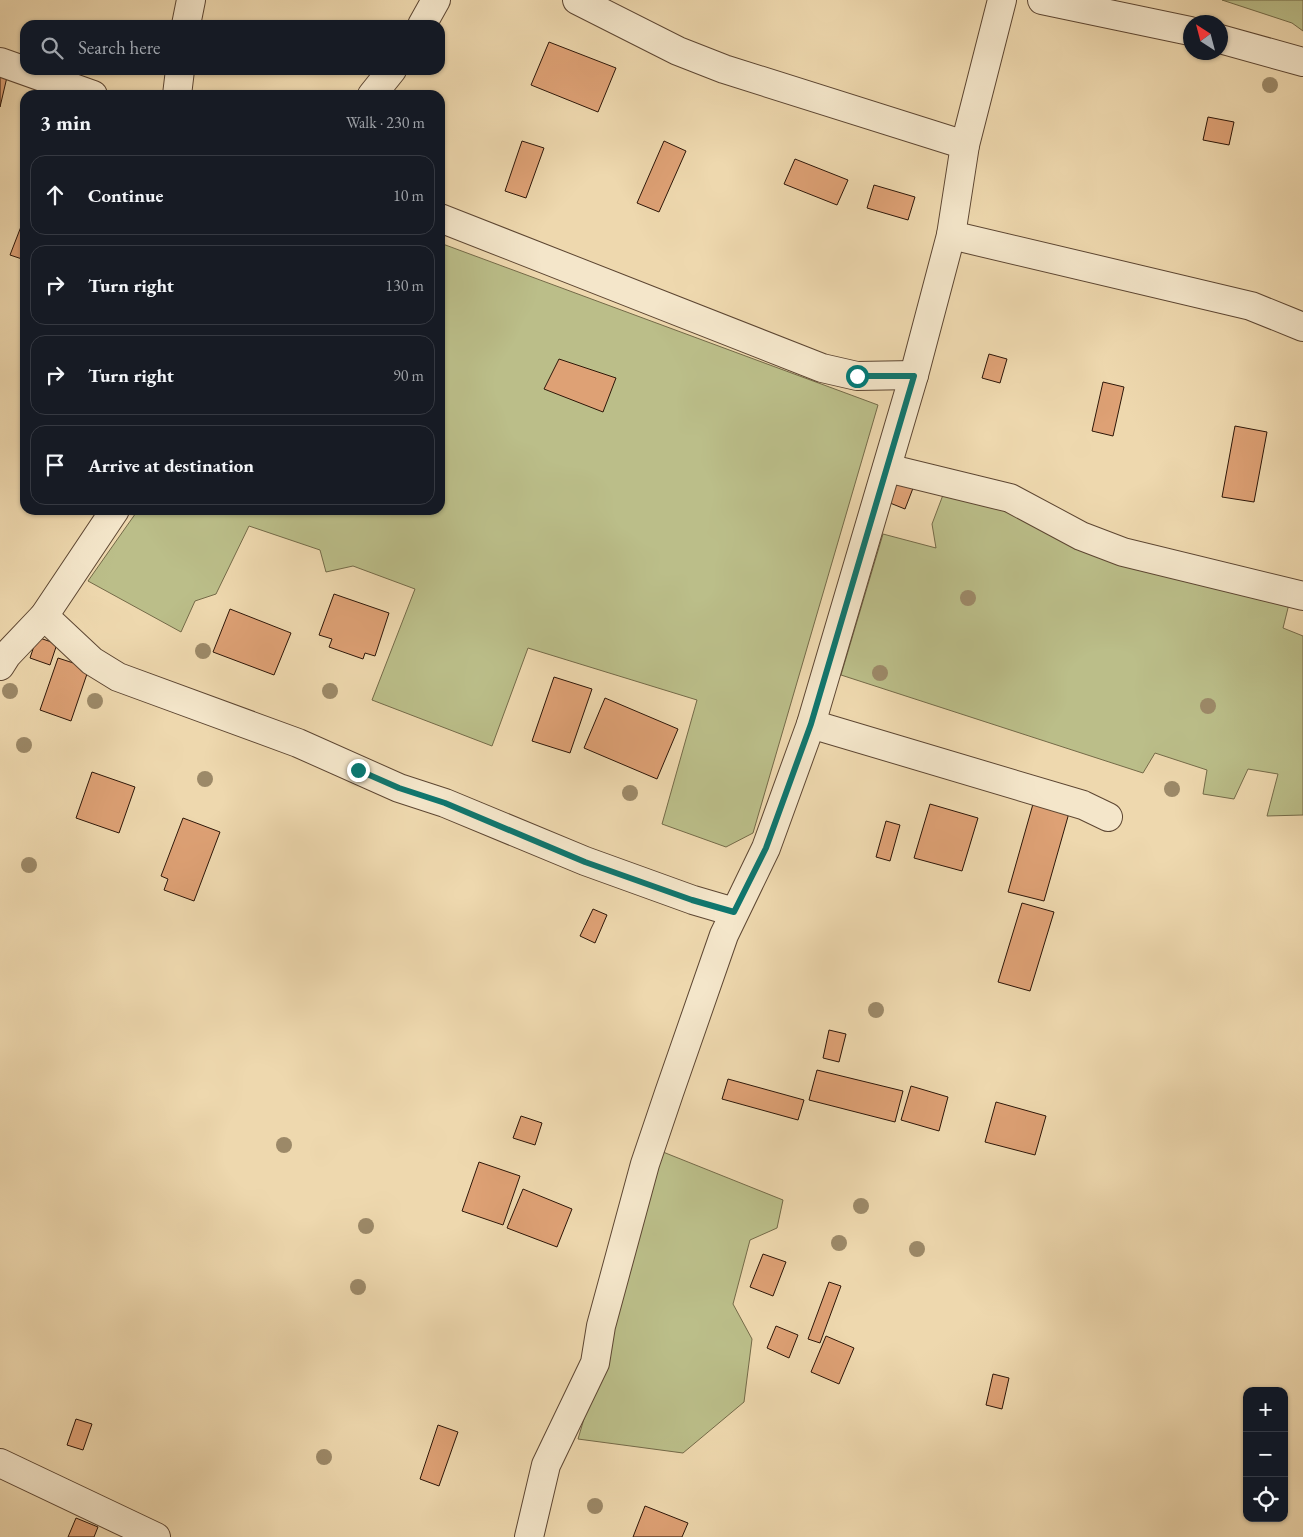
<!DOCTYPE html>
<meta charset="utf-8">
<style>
body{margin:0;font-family:"EB Garamond",serif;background:#242831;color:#f1f3f6}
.controls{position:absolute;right:15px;bottom:15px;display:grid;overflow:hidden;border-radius:10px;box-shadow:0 1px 4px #0004}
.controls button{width:45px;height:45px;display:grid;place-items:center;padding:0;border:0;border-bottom:1px solid #363941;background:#171b24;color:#f1f3f6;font:25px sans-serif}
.compass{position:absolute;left:1183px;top:15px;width:45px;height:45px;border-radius:50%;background:#171b24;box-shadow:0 1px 4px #0004;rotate:324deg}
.stop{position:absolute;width:15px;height:15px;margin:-11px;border:4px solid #0f766e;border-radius:50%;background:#fff}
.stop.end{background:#0f766e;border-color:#fff;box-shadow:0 1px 5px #0008}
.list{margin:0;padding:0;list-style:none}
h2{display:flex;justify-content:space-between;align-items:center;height:65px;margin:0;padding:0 20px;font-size:21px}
h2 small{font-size:16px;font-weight:400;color:#9ea1a6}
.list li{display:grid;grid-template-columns:32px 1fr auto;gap:15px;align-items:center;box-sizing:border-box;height:80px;margin:0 10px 10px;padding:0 10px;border:1px solid #363941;border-radius:15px}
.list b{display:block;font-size:19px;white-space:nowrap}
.list em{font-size:16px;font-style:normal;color:#9ea1a6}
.icon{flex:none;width:28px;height:28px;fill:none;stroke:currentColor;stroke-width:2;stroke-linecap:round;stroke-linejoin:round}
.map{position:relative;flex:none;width:1303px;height:1537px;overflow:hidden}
.search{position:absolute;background:#171b24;box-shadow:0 1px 4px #0004;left:20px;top:20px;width:425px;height:55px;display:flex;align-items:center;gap:12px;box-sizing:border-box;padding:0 18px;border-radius:15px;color:#9ea1a6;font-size:19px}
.panel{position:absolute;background:#171b24;box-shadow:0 1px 4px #0004;left:20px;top:90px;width:425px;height:425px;border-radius:15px}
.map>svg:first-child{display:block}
</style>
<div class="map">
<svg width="1303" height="1537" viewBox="0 0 1303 1537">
<rect width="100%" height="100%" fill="#eed8ae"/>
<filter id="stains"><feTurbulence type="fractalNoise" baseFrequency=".004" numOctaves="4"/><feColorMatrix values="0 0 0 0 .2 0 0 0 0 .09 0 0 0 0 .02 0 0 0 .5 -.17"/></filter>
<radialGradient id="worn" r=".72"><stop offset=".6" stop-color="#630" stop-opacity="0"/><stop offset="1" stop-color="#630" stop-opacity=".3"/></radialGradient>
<g fill="#bbbe89" stroke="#746a48">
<polygon points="1222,0 1303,0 1303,31 1292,23"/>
<polygon points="440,243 878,405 753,833 726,847 662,824 697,700 528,648 492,746 372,700 415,589 353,566 326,572 320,550 249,526 216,594 195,601 181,632 88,581 138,510 440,510"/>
<polygon points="946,487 1289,604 1283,628 1303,636 1303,815 1267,816 1278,774 1248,769 1234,799 1203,794 1207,770 1155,753 1143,773 841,675 883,534 936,548 932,524"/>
<polygon points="663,1152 783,1200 777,1228 750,1240 733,1304 752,1339 744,1402 683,1453 578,1439"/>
</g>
<g fill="#dea175" stroke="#2d1608">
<polygon points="549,42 616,68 598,112 531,85"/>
<polygon points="0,75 7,77 0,107"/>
<polygon points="1208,117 1234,122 1229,145 1203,140"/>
<polygon points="522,141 544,148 526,198 505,191"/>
<polygon points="664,141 686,151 659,212 637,203"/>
<polygon points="795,159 848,180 837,205 784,184"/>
<polygon points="874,185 915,197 908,220 867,208"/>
<polygon points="22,224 25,226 25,260 10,255"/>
<polygon points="989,354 1007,359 1000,383 982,378"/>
<polygon points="559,359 616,378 603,412 544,389"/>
<polygon points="1103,382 1124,387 1113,436 1092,431"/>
<polygon points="1235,426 1267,432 1254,502 1222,497"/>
<polygon points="895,476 915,483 905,509 885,501"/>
<polygon points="334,594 389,613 375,656 365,653 363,659 329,647 332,639 319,635"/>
<polygon points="230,609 291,633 274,675 213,652"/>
<polygon points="37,637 57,644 50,665 30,658"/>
<polygon points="58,658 89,668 71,721 40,710"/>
<polygon points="554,677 592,689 570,753 532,741"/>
<polygon points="605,698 678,729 657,779 584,748"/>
<polygon points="92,772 135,787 119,833 76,818"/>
<polygon points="930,804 978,818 962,871 914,858"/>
<polygon points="1033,804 1069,813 1044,901 1008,892"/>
<polygon points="183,818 220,832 194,901 164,890 168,879 161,876"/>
<polygon points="886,821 900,825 890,861 876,857"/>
<polygon points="1022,903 1054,912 1030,991 998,982"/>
<polygon points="593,909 607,915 595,943 580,936"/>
<polygon points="829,1030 846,1034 839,1062 823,1058"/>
<polygon points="817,1070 903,1091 895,1122 809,1100"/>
<polygon points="728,1079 804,1100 798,1120 722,1099"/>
<polygon points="911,1086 948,1097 939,1131 901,1120"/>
<polygon points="996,1102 1046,1116 1035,1155 985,1142"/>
<polygon points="521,1116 542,1123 535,1145 513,1138"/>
<polygon points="479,1162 520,1176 503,1225 462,1211"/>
<polygon points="523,1189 572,1209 557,1247 507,1228"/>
<polygon points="763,1254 786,1262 773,1296 750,1287"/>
<polygon points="829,1282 841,1286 820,1343 808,1339"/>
<polygon points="776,1326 798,1335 789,1358 767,1348"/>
<polygon points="826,1336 854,1348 839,1384 811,1372"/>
<polygon points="993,1374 1009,1378 1002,1409 986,1405"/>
<polygon points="76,1419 92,1424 83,1450 67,1445"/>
<polygon points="438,1425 458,1432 439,1486 420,1479"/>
<polygon points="645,1506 688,1523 682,1537 633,1537"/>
<polygon points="76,1518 98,1527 94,1537 68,1537"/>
</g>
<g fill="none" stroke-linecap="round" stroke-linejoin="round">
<defs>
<g id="minor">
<polyline points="577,0 678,51 724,69 965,145"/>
<polyline points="1042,0 1190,31"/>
<polyline points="186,25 191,0"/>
<polyline points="422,25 436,0"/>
<polyline points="1220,39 1303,62"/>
<polyline points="0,62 93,95"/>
<polyline points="177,95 180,70"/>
<polyline points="372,95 392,70"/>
<polyline points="440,218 822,368 857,376 914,375"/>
<polyline points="951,235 1251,306 1303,327"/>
<polyline points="887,468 1010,498 1081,536 1123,552 1303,596"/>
<polyline points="44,616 92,661 118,677 298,743 399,788 445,803 585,861 693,900 734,912"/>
<polyline points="0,666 7,655 44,616 115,510"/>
<polyline points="811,724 1083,805 1108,817"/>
<polyline points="0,1463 156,1537"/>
<polyline points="529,1537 546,1465 595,1363 601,1326 645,1164 669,1093 724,935 766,848 811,724 914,375 951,235 965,145 1002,0"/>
</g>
</defs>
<use href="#minor" stroke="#5d4632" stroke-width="30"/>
<use href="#minor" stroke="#f4e6ca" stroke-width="28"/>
</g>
<g fill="#9c8968">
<circle cx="1270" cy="85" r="8"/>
<circle cx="968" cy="598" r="8"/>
<circle cx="203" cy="651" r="8"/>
<circle cx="880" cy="673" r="8"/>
<circle cx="10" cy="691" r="8"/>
<circle cx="330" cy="691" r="8"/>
<circle cx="95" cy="701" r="8"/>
<circle cx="1208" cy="706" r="8"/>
<circle cx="24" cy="745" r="8"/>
<circle cx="205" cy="779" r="8"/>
<circle cx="1172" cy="789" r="8"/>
<circle cx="630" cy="793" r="8"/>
<circle cx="29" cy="865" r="8"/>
<circle cx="876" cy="1010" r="8"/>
<circle cx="284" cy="1145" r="8"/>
<circle cx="861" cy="1206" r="8"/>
<circle cx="366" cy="1226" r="8"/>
<circle cx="839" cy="1243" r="8"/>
<circle cx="917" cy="1249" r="8"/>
<circle cx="358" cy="1287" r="8"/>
<circle cx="324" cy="1457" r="8"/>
<circle cx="595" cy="1506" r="8"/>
</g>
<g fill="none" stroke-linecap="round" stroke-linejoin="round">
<polyline stroke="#0f766e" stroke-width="6" points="358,770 399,788 445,803 585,862 692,900 734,912 766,848 811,724 914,376 857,376"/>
</g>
<rect width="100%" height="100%" filter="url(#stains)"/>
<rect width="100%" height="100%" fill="url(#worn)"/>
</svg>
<div class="controls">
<button>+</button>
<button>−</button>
<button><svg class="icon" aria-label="locate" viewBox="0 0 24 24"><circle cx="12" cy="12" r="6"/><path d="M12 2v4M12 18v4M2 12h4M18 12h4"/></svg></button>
</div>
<svg class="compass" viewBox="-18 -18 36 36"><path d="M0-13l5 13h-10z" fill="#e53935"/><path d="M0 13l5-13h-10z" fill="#9ea1a6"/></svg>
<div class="stop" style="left:857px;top:376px"></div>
<div class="stop end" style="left:358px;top:770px"></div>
<div class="search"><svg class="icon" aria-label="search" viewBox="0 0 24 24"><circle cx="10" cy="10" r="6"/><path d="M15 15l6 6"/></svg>Search here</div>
<section class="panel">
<h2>3 min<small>Walk · 230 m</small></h2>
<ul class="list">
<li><svg class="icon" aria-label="ahead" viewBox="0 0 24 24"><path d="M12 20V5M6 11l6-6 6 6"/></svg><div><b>Continue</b></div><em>10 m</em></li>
<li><svg class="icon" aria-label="right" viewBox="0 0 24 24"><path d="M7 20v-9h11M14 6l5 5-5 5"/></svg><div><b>Turn right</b></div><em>130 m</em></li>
<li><svg class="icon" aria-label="right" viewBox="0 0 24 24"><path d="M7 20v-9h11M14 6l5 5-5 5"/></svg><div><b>Turn right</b></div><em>90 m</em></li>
<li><svg class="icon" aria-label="arrive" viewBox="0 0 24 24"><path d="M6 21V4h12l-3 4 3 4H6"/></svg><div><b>Arrive at destination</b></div></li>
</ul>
</section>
</div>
